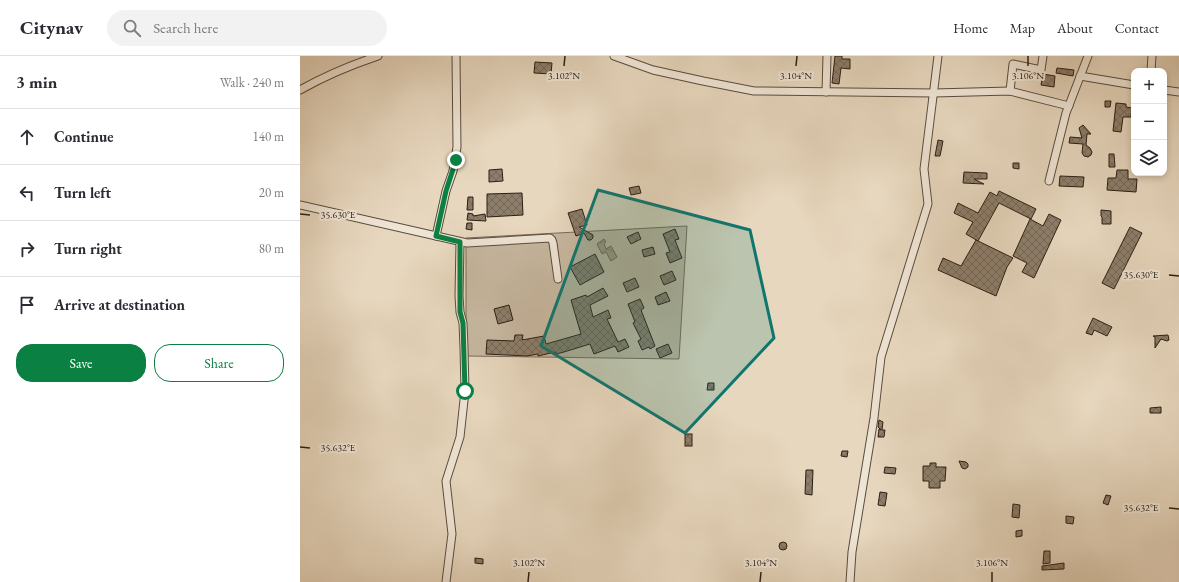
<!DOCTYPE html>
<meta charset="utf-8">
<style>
body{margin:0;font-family:"EB Garamond",serif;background:#f2f2f3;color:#2b2b33}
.controls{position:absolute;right:12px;top:12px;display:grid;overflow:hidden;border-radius:8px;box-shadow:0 2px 6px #0003}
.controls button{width:36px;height:36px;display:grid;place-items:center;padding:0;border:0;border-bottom:1px solid #e1e1e2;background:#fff;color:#2b2b33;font:20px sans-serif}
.stop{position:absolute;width:12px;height:12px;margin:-9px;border:3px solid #0b8043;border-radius:50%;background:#fff}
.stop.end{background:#0b8043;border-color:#fff;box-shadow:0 1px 4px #0008}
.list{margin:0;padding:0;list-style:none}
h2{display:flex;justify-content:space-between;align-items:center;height:52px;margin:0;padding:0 16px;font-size:17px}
h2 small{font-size:13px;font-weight:400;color:#7c7c81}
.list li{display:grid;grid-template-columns:26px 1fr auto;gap:12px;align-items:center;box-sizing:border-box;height:56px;padding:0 16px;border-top:1px solid #e1e1e2}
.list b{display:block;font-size:15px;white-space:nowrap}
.list em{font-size:13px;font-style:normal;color:#7c7c81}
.actions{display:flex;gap:8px;padding:12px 16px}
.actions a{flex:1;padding:9px 0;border:1px solid #0b8043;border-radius:16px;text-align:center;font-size:14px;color:#0b8043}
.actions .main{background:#0b8043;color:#fff}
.icon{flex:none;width:22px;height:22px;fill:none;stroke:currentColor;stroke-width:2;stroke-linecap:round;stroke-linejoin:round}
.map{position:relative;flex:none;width:879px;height:526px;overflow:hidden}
header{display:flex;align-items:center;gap:24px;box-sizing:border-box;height:56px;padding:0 20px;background:#fff;border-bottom:1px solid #e1e1e2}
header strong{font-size:19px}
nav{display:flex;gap:22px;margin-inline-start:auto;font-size:14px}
.search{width:280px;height:36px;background:#f2f2f3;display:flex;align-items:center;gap:10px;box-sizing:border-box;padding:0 14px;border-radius:22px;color:#7c7c81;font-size:15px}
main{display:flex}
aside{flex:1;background:#fff}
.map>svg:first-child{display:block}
</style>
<header>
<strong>Citynav</strong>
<div class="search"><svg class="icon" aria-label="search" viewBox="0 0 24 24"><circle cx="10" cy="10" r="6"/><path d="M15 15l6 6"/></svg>Search here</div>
<nav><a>Home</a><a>Map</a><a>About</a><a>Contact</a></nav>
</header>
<main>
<aside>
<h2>3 min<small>Walk · 240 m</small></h2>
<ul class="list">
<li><svg class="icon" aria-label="ahead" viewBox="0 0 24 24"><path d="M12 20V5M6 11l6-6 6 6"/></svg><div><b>Continue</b></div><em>140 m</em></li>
<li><svg class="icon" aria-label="left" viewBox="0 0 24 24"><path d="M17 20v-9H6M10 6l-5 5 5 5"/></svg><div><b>Turn left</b></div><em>20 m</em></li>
<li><svg class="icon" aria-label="right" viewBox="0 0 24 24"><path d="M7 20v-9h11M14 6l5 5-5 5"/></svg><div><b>Turn right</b></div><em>80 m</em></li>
<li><svg class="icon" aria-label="arrive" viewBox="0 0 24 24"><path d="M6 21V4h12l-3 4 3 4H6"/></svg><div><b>Arrive at destination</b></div></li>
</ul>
<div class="actions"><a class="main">Save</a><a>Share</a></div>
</aside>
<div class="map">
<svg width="879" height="526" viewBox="0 0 879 526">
<defs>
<pattern id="water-waves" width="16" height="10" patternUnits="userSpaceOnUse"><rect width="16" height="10" fill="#a79884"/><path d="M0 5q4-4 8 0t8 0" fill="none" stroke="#887b6b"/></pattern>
<pattern id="building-cross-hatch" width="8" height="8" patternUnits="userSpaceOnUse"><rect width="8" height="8" fill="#8d7e6b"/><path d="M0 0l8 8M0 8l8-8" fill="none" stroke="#736757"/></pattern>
</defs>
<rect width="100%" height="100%" fill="#e7d7be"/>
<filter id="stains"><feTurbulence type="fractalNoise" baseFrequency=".005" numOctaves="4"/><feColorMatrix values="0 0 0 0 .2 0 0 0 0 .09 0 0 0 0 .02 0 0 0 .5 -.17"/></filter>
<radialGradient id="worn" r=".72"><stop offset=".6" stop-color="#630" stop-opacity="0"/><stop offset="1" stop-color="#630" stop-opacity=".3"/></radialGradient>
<polygon fill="#c7b8a1" stroke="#796b5a" points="387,170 379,303 166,300 166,182"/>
<polygon fill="url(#water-waves)" stroke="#756756" points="304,183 306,186 304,188 306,193 311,190 317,201 311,205 306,196 302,198 297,188"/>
<g fill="url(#building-cross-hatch)" stroke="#2b1e12">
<polygon points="535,0 542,0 542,3 550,3 550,13 541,12 539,28 532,27"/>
<polygon points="235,6 252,7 251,18 234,17"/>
<polygon points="757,12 774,14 773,20 756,17"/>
<polygon points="743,18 755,20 754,31 741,29"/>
<polygon points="805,45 811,45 810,51 805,51"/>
<polygon points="816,47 826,48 826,51 832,52 831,61 823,61 821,76 813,75"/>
<polygon points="783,69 791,78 787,78 786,89 790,92 792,96 791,99 788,101 784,100 782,97 783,88 769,87 770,81 782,82 779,72"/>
<polygon points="638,84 643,85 640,100 635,100"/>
<polygon points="809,98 814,98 815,111 809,111"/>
<polygon points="713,107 719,107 719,113 713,112"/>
<polygon points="202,113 203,125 189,126 189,114"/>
<polygon points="817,114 828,114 828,123 837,123 836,136 807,134 808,122 816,122"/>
<polygon points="664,116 687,117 687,123 674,123 684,128 663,127"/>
<polygon points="760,120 784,121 783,131 759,130"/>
<polygon points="339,130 341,137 331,139 329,132"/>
<polygon points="699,135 736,153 731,163 699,147 678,185 666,178 673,166 654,157 658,147 678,157 690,136 697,140"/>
<polygon points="222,137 223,159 187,161 187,138"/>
<polygon points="168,141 173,141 173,154 167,154"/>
<polygon points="282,153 287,169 279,171 293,179 293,182 291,184 288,184 284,177 276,180 268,157"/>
<polygon points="801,154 811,155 811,168 802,168 802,161 801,160"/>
<polygon points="168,157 173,158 173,160 185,158 186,165 167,164"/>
<polygon points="749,158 761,164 734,222 722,216 727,207 713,200 730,163 743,170"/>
<polygon points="167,167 172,167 172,174 166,173"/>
<polygon points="830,171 842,177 814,233 802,227"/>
<polygon points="375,173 379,183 375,184 382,202 370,207 366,197 370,196 363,178"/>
<polygon points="338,176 341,183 331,188 327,181"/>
<polygon points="676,184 713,202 707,211 696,240 638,214 643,202 661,210"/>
<polygon points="353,191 355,198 344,201 342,194"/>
<polygon points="295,198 304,216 280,229 270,211"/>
<polygon points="372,215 376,224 364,229 360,220"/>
<polygon points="335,222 339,231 327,236 323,227"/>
<polygon points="303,232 308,240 290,249 293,261 308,254 311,262 307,263 318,286 325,283 329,291 318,296 315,290 294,298 290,288 264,296 256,298 255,296 238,300 238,298 227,300 186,298 187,284 214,285 215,279 223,279 222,284 244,280 246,288 281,278 271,244 286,239 287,241"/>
<polygon points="366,236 370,245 358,249 355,241"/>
<polygon points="340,243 344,252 341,254 355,290 350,293 349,291 342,294 338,285 341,283 333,267 335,266 328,248"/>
<polygon points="209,249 213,264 198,268 194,253"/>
<polygon points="793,262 812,271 807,280 794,274 792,279 786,277"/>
<polygon points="868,279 869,284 867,285 861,283 855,292 855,281 853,280"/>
<polygon points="368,288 372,297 360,302 356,293"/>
<polygon points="408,327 414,327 414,334 407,334"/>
<polygon points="861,351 861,357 850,357 850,352"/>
<polygon points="579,364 583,366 582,374 585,374 584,381 578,381 579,373 581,374 578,371"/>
<rect x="385" y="378" width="7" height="12"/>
<polygon points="542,395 548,395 547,401 541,400"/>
<polygon points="659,405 666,406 668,408 668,411 665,413 662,412"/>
<polygon points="630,407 636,407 636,411 646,411 645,425 640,425 640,432 629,432 629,425 623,425 623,410 630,410"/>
<polygon points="585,411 596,412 595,418 584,417"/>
<polygon points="506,414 513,414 512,439 505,438"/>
<polygon points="580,436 587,437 585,450 578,449"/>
<polygon points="806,439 811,440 808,449 803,447"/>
<polygon points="713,448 720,449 719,462 712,461"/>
<polygon points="766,460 774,461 773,468 766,467"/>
<polygon points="722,474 722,480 716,481 716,475"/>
<circle cx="483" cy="490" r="4"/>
<polygon points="744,495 750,495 750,507 743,508"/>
<polygon points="175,502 183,503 183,508 175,507"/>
<polygon points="764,507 764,513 742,514 742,510"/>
</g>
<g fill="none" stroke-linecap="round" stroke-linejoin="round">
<defs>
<g id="street">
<polyline points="314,0 353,14 403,25 454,35 634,37 710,35 769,50"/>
<polyline points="851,15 852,0"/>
<polyline points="780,20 834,29"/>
<path d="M0 34C25 20 51 9 78 0"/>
<polyline points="864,34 879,36"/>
<polyline points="710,35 713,8 741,14 743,0"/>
<polyline points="526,36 527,0"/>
<polyline points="749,125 766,57 788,0"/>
<polyline points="0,149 167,187 250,182 252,184 253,187 258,223"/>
<polyline points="136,180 146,135 153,115 157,91 156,0"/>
<polyline points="146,526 152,478 146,425 160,381 165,335 164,292 163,267 160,256 159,240 160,186"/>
<polyline points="550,526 552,496 574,362 581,301 628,148 624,113 638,0"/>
</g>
</defs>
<use href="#street" stroke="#5a4c3d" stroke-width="9"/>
<use href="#street" stroke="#efe5d5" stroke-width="7"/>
</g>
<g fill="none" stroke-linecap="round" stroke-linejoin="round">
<polyline stroke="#0b8043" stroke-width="5" points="156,104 146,135 136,180 160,186 160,256 163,267 165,335"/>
</g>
<path fill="#0f766e" fill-opacity="0.2" stroke="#0f766e" stroke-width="3" stroke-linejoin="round" d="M298 134 450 174 474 282 385 377 241 290Z"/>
<path fill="none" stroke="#2b1e12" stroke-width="1.5" d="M264 10 265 0M496 10 497 0M728 10V0M0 158 10 159M869 219 879 220M0 391 10 392M869 452 879 453M228 526 229 516M460 526 461 516M692 526V516"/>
<g font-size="10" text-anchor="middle" fill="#2b1e12" stroke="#efe5d5" stroke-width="4" stroke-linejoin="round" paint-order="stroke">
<text x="264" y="23">3.102°N</text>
<text x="496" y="23">3.104°N</text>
<text x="728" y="23">3.106°N</text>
<text x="38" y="162">35.630°E</text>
<text x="841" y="222">35.630°E</text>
<text x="38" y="395">35.632°E</text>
<text x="841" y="455">35.632°E</text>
<text x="229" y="510">3.102°N</text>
<text x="461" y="510">3.104°N</text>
<text x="692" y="510">3.106°N</text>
</g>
<rect width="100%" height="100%" filter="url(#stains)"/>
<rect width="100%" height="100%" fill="url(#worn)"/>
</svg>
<div class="controls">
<button>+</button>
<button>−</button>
<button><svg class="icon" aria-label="layers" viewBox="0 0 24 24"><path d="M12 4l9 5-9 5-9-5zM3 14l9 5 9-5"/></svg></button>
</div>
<div class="stop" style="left:165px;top:335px"></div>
<div class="stop end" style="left:156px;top:104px"></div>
</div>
</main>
